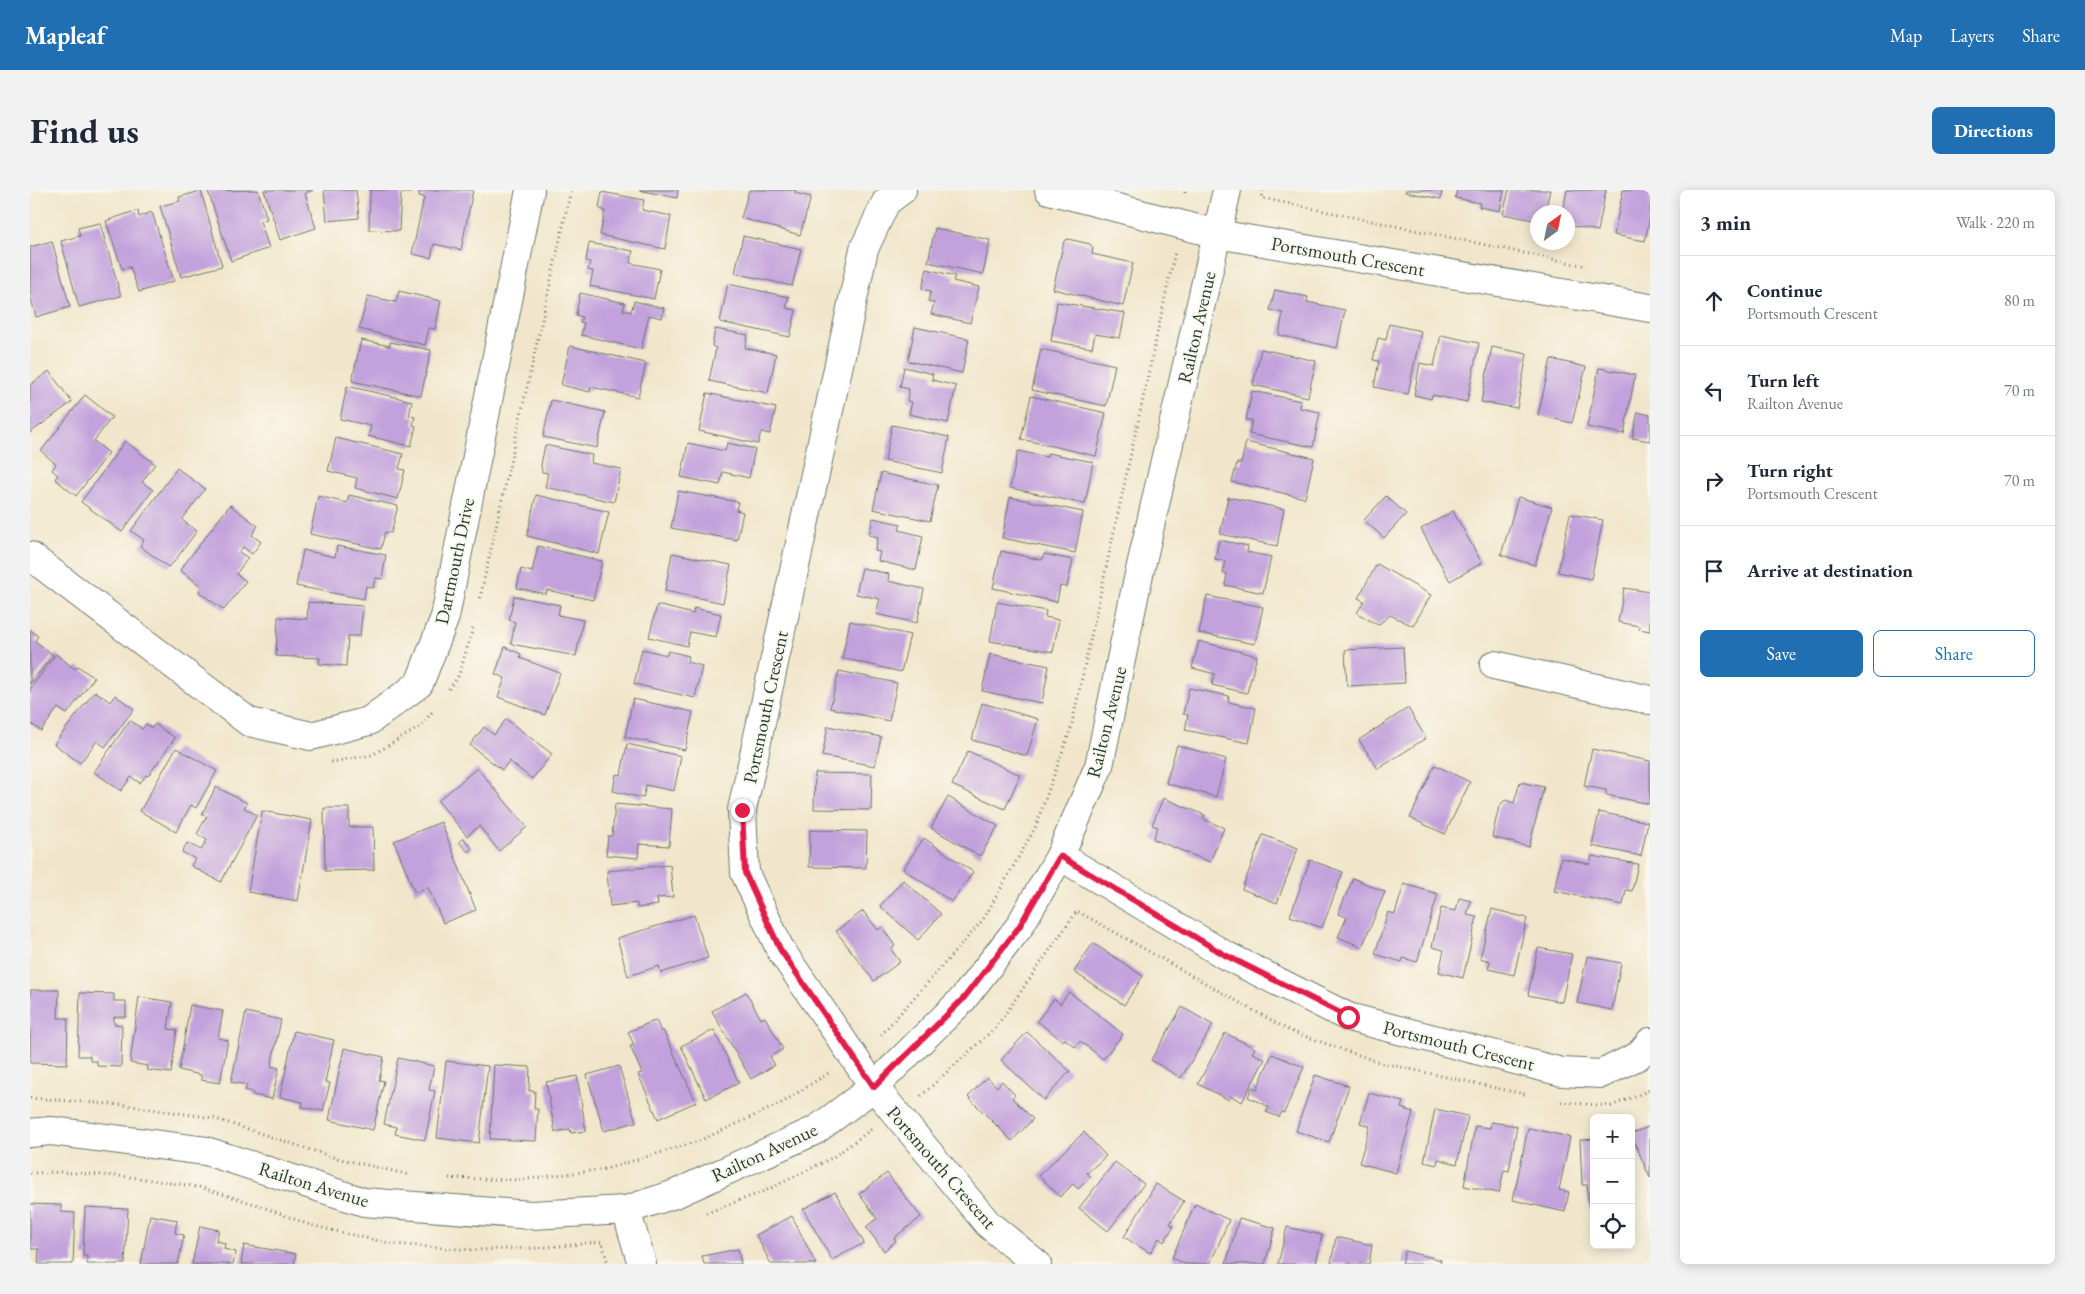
<!DOCTYPE html>
<meta charset="utf-8">
<style>
body{margin:0;font-family:"EB Garamond",serif;background:#f2f2f3;color:#1f2937}
.controls{position:absolute;right:15px;bottom:15px;display:grid;overflow:hidden;border-radius:8px;box-shadow:0 2px 12px #0003}
.controls button{width:45px;height:45px;display:grid;place-items:center;padding:0;border:0;border-bottom:1px solid #e0e1e3;background:#fff;color:#1f2937;font:25px sans-serif}
.compass{position:absolute;left:1500px;top:15px;width:45px;height:45px;border-radius:50%;background:#fff;box-shadow:0 2px 12px #0003;rotate:33deg}
.stop{position:absolute;width:15px;height:15px;margin:-11px;border:4px solid #e11d48;border-radius:50%;background:#fff}
.stop.end{background:#e11d48;border-color:#fff;box-shadow:0 1px 5px #0008}
.list{margin:0;padding:0;list-style:none}
h2{display:flex;justify-content:space-between;align-items:center;height:65px;margin:0;padding:0 20px;font-size:21px}
h2 small{font-size:16px;font-weight:400;color:#747a83}
.list li{display:grid;grid-template-columns:32px 1fr auto;gap:15px;align-items:center;box-sizing:border-box;height:90px;padding:0 20px;border-top:1px solid #e0e1e3}
.list b{display:block;font-size:19px;white-space:nowrap}
.list p{margin:0;font-size:16px;white-space:nowrap;color:#747a83}
.list em{font-size:16px;font-style:normal;color:#747a83}
.actions{display:flex;gap:10px;padding:15px 20px}
.actions a{flex:1;padding:11px 0;border:1px solid #1f6fb2;border-radius:8px;text-align:center;font-size:18px;color:#1f6fb2}
.actions .main{background:#1f6fb2;color:#fff}
.icon{flex:none;width:28px;height:28px;fill:none;stroke:currentColor;stroke-width:2;stroke-linecap:round;stroke-linejoin:round}
.map{position:relative;flex:none;width:1620px;height:1074px;overflow:hidden;border-radius:8px}
header{display:flex;align-items:center;gap:30px;box-sizing:border-box;height:70px;padding:0 25px;background:#1f6fb2;color:#fff}
header strong{font-size:24px}
nav{display:flex;gap:28px;margin-inline-start:auto;font-size:18px}
.intro{display:flex;align-items:center;justify-content:space-between;box-sizing:border-box;height:120px;padding:0 30px}
h1{margin:0;font-size:35px}
.button{padding:12px 22px;border-radius:8px;background:#1f6fb2;color:#fff;font-size:18px;font-weight:700}
main{display:flex;gap:30px;padding:0 30px}
aside{flex:1;background:#fff;border-radius:8px;box-shadow:0 2px 12px #0003}
.map>svg:first-child{display:block}
</style>
<header>
<strong>Mapleaf</strong>
<nav><a>Map</a><a>Layers</a><a>Share</a></nav>
</header>
<div class="intro"><h1>Find us</h1><a class="button">Directions</a></div>
<main>
<div class="map">
<svg width="1620" height="1074" viewBox="0 0 1620 1074">
<rect width="100%" height="100%" fill="#fbf7ec"/>
<filter id="ink" filterUnits="userSpaceOnUse"><feTurbulence type="fractalNoise" baseFrequency=".02" numOctaves="2"/><feDisplacementMap in="SourceGraphic" scale="10" xChannelSelector="R" yChannelSelector="G"/><feConvolveMatrix kernelMatrix="1 2 1 2 8 2 1 2 1" color-interpolation-filters="sRGB"/></filter>
<filter id="wash" filterUnits="userSpaceOnUse"><feTurbulence type="fractalNoise" baseFrequency=".0096" numOctaves="4" result="noise"/><feDisplacementMap in="SourceGraphic" scale="20" xChannelSelector="R" yChannelSelector="G"/><feGaussianBlur stdDeviation="1.12" result="paint"/><feColorMatrix in="noise" values="0 0 0 0 0 0 0 0 0 0 0 0 0 0 0 0 0 1.4 0 .05"/><feComposite in="paint" operator="in"/></filter>
<g filter="url(#wash)">
<rect width="100%" height="100%" fill="#f1e6cb"/>
<g id="blocks">
<g fill="#c2a1dc">
<polygon points="228,0 237,29 230,31 239,58 201,71 178,1"/>
<polygon points="234,0 283,0 275,3 286,38 250,50"/>
<polygon points="294,0 326,0 329,28 297,31"/>
<polygon points="340,0 381,0 381,3 371,3 369,41 339,40"/>
<polygon points="390,0 443,0 431,60 404,54 401,68 382,64 394,7 389,6"/>
<polygon points="609,0 648,0 647,8"/>
<polygon points="719,0 766,0 765,3 781,7 770,45 711,28"/>
<polygon points="1376,0 1412,0 1411,9 1375,2"/>
<polygon points="1427,0 1474,0 1470,21 1449,17 1450,13 1425,8"/>
<polygon points="1479,0 1520,0 1515,22 1508,22 1508,31 1473,24"/>
<polygon points="1537,0 1576,0 1568,41 1538,35 1538,22 1533,22"/>
<polygon points="1593,0 1620,0 1620,27 1615,51 1584,45"/>
<polygon points="171,1 192,76 151,87 130,16 150,11 149,7"/>
<polygon points="572,2 614,10 612,20 641,26 635,59 570,45 575,21 569,18"/>
<polygon points="108,20 109,27 122,22 144,91 109,102 100,77 92,79 76,31"/>
<polygon points="70,33 91,106 49,117 31,51 50,46 48,38"/>
<polygon points="905,38 960,50 953,84 898,72"/>
<polygon points="713,46 771,59 762,96 705,83"/>
<polygon points="1038,49 1060,54 1063,58 1062,64 1103,73 1093,116 1023,99 1034,51"/>
<polygon points="22,51 40,117 6,127 0,105 0,57"/>
<polygon points="559,53 603,61 600,73 630,79 624,109 560,96 563,81 558,80 560,72 556,71"/>
<polygon points="897,79 925,86 923,91 949,97 940,133 901,124 904,113 898,111 901,101 892,99"/>
<polygon points="698,94 759,107 756,118 766,120 760,147 690,132"/>
<polygon points="1245,100 1278,107 1277,112 1315,120 1307,158 1249,145 1253,123 1240,120"/>
<polygon points="369,101 411,111 405,139 399,138 395,155 329,139 338,106 366,112"/>
<polygon points="550,103 595,113 593,120 601,122 604,111 634,118 632,128 619,125 611,159 551,145 554,133 550,132 552,127 546,125"/>
<polygon points="1027,112 1095,123 1090,148 1065,144 1062,158 1021,151"/>
<polygon points="1359,134 1391,141 1378,204 1344,197 1349,171 1343,170 1348,148 1356,150"/>
<polygon points="885,137 939,149 932,183 878,171"/>
<polygon points="685,139 718,145 715,158 746,164 738,203 679,191 686,158 682,156"/>
<polygon points="1411,145 1449,153 1437,212 1402,205 1401,209 1384,205 1390,173 1404,176"/>
<polygon points="331,150 360,156 360,152 401,160 391,206 322,191"/>
<polygon points="540,156 616,173 608,207 561,197 560,202 531,195"/>
<polygon points="1462,157 1497,164 1487,218 1451,212"/>
<polygon points="1011,159 1085,175 1076,216 1002,200"/>
<polygon points="1231,159 1286,171 1278,207 1223,195"/>
<polygon points="1521,169 1556,177 1542,233 1508,225"/>
<polygon points="874,177 903,184 902,190 926,196 918,233 879,224 882,212 877,211 879,199 870,197"/>
<polygon points="1569,178 1605,185 1594,244 1557,237"/>
<polygon points="19,181 42,212 0,243 0,195"/>
<polygon points="317,196 382,211 379,226 385,227 383,235 386,236 381,256 338,246 341,236 310,229"/>
<polygon points="1222,201 1271,211 1270,218 1290,222 1283,257 1219,244 1222,230 1216,230"/>
<polygon points="677,203 746,218 740,244 731,242 728,254 669,241"/>
<polygon points="55,205 82,227 64,251 79,263 46,306 25,289 28,285 22,280 26,274 11,261"/>
<polygon points="1001,206 1076,223 1066,266 991,249"/>
<polygon points="521,210 575,222 567,258 513,247"/>
<polygon points="1608,222 1620,225 1620,251 1602,248"/>
<polygon points="862,235 919,247 912,283 855,271"/>
<polygon points="306,248 373,264 369,279 375,280 368,309 325,298 327,288 298,281"/>
<polygon points="95,251 125,274 112,292 123,300 92,342 51,312"/>
<polygon points="1216,252 1284,268 1275,308 1202,292 1207,273 1211,273"/>
<polygon points="658,253 695,261 697,253 725,259 719,288 693,282 690,295 651,287"/>
<polygon points="515,255 562,265 561,273 591,279 584,312 515,297 518,283 512,282 511,275"/>
<polygon points="988,261 1017,267 1018,263 1063,272 1055,314 980,298"/>
<polygon points="147,278 175,299 152,330 167,341 143,373 138,377 110,356 114,350 101,341"/>
<polygon points="851,283 908,295 900,331 843,319"/>
<polygon points="648,301 708,312 706,320 713,322 707,350 641,338"/>
<polygon points="319,305 368,316 361,343 355,342 351,359 280,344 288,306 317,313"/>
<polygon points="506,305 579,322 569,364 497,346"/>
<polygon points="1356,306 1376,324 1354,348 1334,330"/>
<polygon points="980,307 1053,322 1045,363 972,348"/>
<polygon points="1198,307 1254,319 1247,356 1190,344"/>
<polygon points="1488,307 1522,317 1505,375 1471,365"/>
<polygon points="200,315 228,336 222,345 231,352 222,364 213,357 209,362 218,368 206,384 216,391 194,420 169,402 171,396 150,380"/>
<polygon points="1423,321 1452,373 1420,391 1391,339"/>
<polygon points="1540,324 1573,330 1561,389 1528,382"/>
<polygon points="843,328 871,334 869,340 893,346 886,380 848,371 850,362 845,361 848,347 839,345"/>
<polygon points="1189,350 1218,356 1217,362 1241,367 1233,403 1195,395 1197,384 1193,383 1195,371 1185,369"/>
<polygon points="307,356 356,365 352,389 345,388 343,398 336,396 334,409 266,396 273,360 305,367"/>
<polygon points="508,356 572,371 563,410 517,400 516,404 487,398 491,379 502,382"/>
<polygon points="971,361 1012,370 1014,364 1043,370 1037,397 1030,396 1027,412 963,398"/>
<polygon points="642,363 701,375 693,413 635,401"/>
<polygon points="1347,374 1401,405 1383,436 1360,425 1348,435 1327,423 1334,411 1328,408"/>
<polygon points="832,378 859,384 858,391 894,399 887,433 846,424 850,409 826,404"/>
<polygon points="1594,398 1620,402 1620,441 1609,439 1609,436 1588,432"/>
<polygon points="484,406 530,415 528,425 553,430 546,466 481,454 485,432 479,430"/>
<polygon points="1177,406 1233,417 1225,454 1169,443"/>
<polygon points="278,412 333,416 330,446 318,446 316,476 289,474 290,468 246,466 248,427 277,429"/>
<polygon points="967,412 1016,421 1015,427 1029,430 1023,462 960,451"/>
<polygon points="627,415 663,424 664,418 691,424 686,447 660,442 657,456 619,447"/>
<polygon points="820,431 880,445 871,482 812,468"/>
<polygon points="0,440 8,446 5,451 23,465 0,494"/>
<polygon points="1169,451 1227,466 1217,503 1182,495 1185,484 1162,478"/>
<polygon points="475,457 491,464 490,468 530,483 515,525 468,507 475,488 465,484"/>
<polygon points="1373,457 1375,493 1317,496 1315,460"/>
<polygon points="612,459 637,465 638,461 659,466 657,472 672,476 665,508 604,494"/>
<polygon points="26,464 45,479 48,476 64,488 37,524 28,518 11,541 0,533 0,499"/>
<polygon points="960,464 1019,476 1012,513 952,501"/>
<polygon points="809,481 867,493 859,531 800,518"/>
<polygon points="1159,498 1199,506 1198,512 1226,518 1219,553 1155,540 1158,525 1153,524"/>
<polygon points="65,501 80,512 85,505 104,519 75,557 67,551 50,573 24,554"/>
<polygon points="603,509 663,522 655,560 595,547"/>
<polygon points="952,513 1008,529 997,566 942,550"/>
<polygon points="1378,518 1396,548 1348,579 1329,550"/>
<polygon points="476,529 522,564 502,589 479,571 472,580 440,555 454,537 464,545"/>
<polygon points="100,530 112,539 116,534 122,538 125,534 145,548 118,586 116,585 110,593 101,587 91,601 64,582"/>
<polygon points="798,536 851,547 845,576 792,566"/>
<polygon points="597,554 651,566 644,601 616,595 613,608 583,601 586,584 591,585"/>
<polygon points="1147,555 1196,569 1186,607 1136,593"/>
<polygon points="146,558 187,581 166,618 161,615 146,642 110,621"/>
<polygon points="1562,559 1620,571 1620,614 1576,605 1576,600 1554,596"/>
<polygon points="938,561 990,585 975,619 922,595"/>
<polygon points="1405,575 1440,592 1415,644 1380,628"/>
<polygon points="447,578 497,637 469,661 449,636 437,646 408,611"/>
<polygon points="785,583 842,584 841,620 784,619"/>
<polygon points="1490,592 1514,597 1499,657 1462,647 1469,616 1475,610 1484,613"/>
<polygon points="186,597 217,613 214,618 227,625 191,692 161,676 165,669 152,662 157,653 171,660 177,650 167,644 177,626 172,624"/>
<polygon points="918,607 968,636 950,666 901,638"/>
<polygon points="1133,608 1175,625 1173,629 1194,638 1180,672 1123,649 1128,637 1122,635"/>
<polygon points="585,614 642,619 639,656 609,654 608,668 576,665 578,646 582,646"/>
<polygon points="294,618 319,618 319,637 343,637 344,680 295,681"/>
<polygon points="232,621 282,630 268,711 218,702"/>
<polygon points="1569,622 1618,632 1611,666 1562,656"/>
<polygon points="411,632 446,720 413,733 398,697 385,703 364,651"/>
<polygon points="780,640 837,641 836,678 779,677"/>
<polygon points="1233,645 1268,658 1247,713 1212,699"/>
<polygon points="433,648 442,658 438,662 429,652"/>
<polygon points="894,648 943,682 922,712 873,679"/>
<polygon points="1562,666 1608,674 1602,701 1596,700 1593,715 1524,701 1531,668 1560,674"/>
<polygon points="1280,670 1313,682 1292,738 1260,726"/>
<polygon points="640,675 643,707 627,708 628,715 607,718 607,713 580,716 577,681"/>
<polygon points="1323,688 1355,702 1332,757 1308,747 1317,727 1308,724"/>
<polygon points="873,690 911,724 888,750 850,716"/>
<polygon points="1374,694 1408,704 1387,772 1373,768 1372,772 1345,764 1358,722 1365,724"/>
<polygon points="1429,708 1441,711 1437,725 1447,727 1433,788 1409,782 1414,760 1402,757 1411,718 1426,721"/>
<polygon points="1462,719 1497,728 1484,785 1458,779 1460,771 1450,768"/>
<polygon points="833,721 848,740 852,737 865,756 861,759 870,772 844,791 806,741"/>
<polygon points="664,725 678,768 631,783 629,776 598,786 587,748"/>
<polygon points="1063,753 1113,786 1094,815 1044,782"/>
<polygon points="1508,758 1542,764 1532,812 1498,805"/>
<polygon points="1557,766 1591,773 1582,820 1547,813"/>
<polygon points="0,800 29,800 28,828 38,828 37,874 0,873"/>
<polygon points="716,802 731,829 735,827 753,859 740,867 745,875 721,889 682,821"/>
<polygon points="1039,802 1093,844 1073,869 1050,851 1045,857 1035,849 1033,851 1007,831 1024,809 1030,814"/>
<polygon points="50,803 84,804 84,811 96,811 96,827 84,827 84,834 92,835 91,877 67,876 67,871 60,871 60,866 48,866"/>
<polygon points="109,807 142,812 138,839 147,840 141,883 117,880 118,876 100,873"/>
<polygon points="160,815 193,821 188,848 198,850 190,893 171,890 171,885 149,880"/>
<polygon points="1152,817 1183,835 1151,888 1121,870"/>
<polygon points="216,822 251,830 241,876 249,878 242,909 223,905 222,902 215,900 217,895 201,892"/>
<polygon points="626,830 631,842 633,840 666,912 628,929 608,884 612,883 600,856 604,855 598,842"/>
<polygon points="684,840 709,893 676,909 651,856"/>
<polygon points="264,841 304,850 295,892 300,893 293,921 272,917 273,912 250,907"/>
<polygon points="997,842 1040,881 1014,910 971,870"/>
<polygon points="1195,843 1225,858 1222,863 1235,869 1212,912 1201,906 1199,910 1168,894"/>
<polygon points="314,858 354,867 349,890 354,891 343,940 299,930"/>
<polygon points="1242,864 1274,877 1254,923 1252,922 1249,927 1236,922 1239,917 1218,907 1222,897 1227,899"/>
<polygon points="368,868 404,876 399,900 405,901 395,950 365,944 367,937 354,934"/>
<polygon points="416,871 458,876 449,953 407,948"/>
<polygon points="464,875 500,877 499,901 505,901 504,919 508,919 506,951 460,949"/>
<polygon points="589,876 606,932 574,941 557,885"/>
<polygon points="1285,885 1319,896 1299,952 1266,941"/>
<polygon points="547,886 556,941 541,943 540,939 525,942 516,892"/>
<polygon points="957,887 967,897 972,891 985,905 982,908 1003,929 982,951 938,907"/>
<polygon points="1339,903 1373,912 1371,918 1383,922 1366,983 1329,973 1340,936 1330,933"/>
<polygon points="1405,919 1438,926 1427,974 1408,969 1407,975 1394,972"/>
<polygon points="1461,932 1487,936 1479,981 1474,980 1469,1003 1434,996 1445,936 1460,938"/>
<polygon points="1620,936 1620,988 1601,944"/>
<polygon points="1498,938 1540,947 1529,1000 1539,1002 1535,1022 1483,1010"/>
<polygon points="1054,942 1076,966 1057,983 1061,987 1048,999 1043,994 1030,1007 1009,985"/>
<polygon points="1564,949 1564,1018 1559,1019 1557,995 1552,995 1550,950"/>
<polygon points="1085,972 1114,994 1078,1041 1049,1018"/>
<polygon points="857,983 891,1027 864,1048 866,1051 854,1061 836,1037 847,1028 829,1004"/>
<polygon points="1126,994 1154,1011 1140,1034 1144,1036 1134,1052 1129,1048 1120,1063 1094,1047"/>
<polygon points="805,1002 834,1053 802,1070 773,1019"/>
<polygon points="0,1014 31,1015 31,1022 45,1023 43,1074 8,1074 9,1059 0,1059"/>
<polygon points="1165,1014 1199,1030 1180,1074 1155,1074 1142,1068"/>
<polygon points="55,1017 98,1019 95,1074 57,1074 57,1066 53,1066"/>
<polygon points="120,1025 147,1030 145,1043 154,1045 148,1074 111,1074"/>
<polygon points="762,1026 786,1074 741,1074 726,1045"/>
<polygon points="1209,1028 1245,1038 1235,1074 1196,1074"/>
<polygon points="170,1036 189,1040 186,1051 195,1053 194,1059 206,1062 203,1074 162,1074"/>
<polygon points="1257,1037 1292,1045 1286,1074 1248,1074"/>
<polygon points="1306,1047 1342,1055 1339,1074 1301,1074"/>
<polygon points="214,1055 266,1064 264,1074 211,1074"/>
<polygon points="708,1059 711,1074 674,1074 672,1066"/>
<polygon points="1375,1061 1411,1070 1410,1074 1372,1074"/>
</g>
</g>
</g>
<g filter="url(#ink)">
<use href="#blocks" fill-opacity="0" stroke="#687869" stroke-width="1"/>
<g fill="none" stroke-linecap="round" stroke-linejoin="round">
<defs>
<g id="minor">
<polyline points="872,0 856,12 834,59 712,620 715,683 750,759 844,897 958,1034 1007,1074"/>
<polyline points="1019,0 1187,44 1620,118"/>
<polyline points="0,366 219,532 281,546 339,531 389,494 415,427 500,0"/>
<polyline points="1464,475 1620,510"/>
<polyline points="1030,666 1195,765 1318,827 1532,882 1571,884 1608,866 1620,852"/>
<polyline points="0,943 21,941 176,961 334,1012 501,1025 596,1020 645,1004 786,940 844,897 933,809 989,737 1030,666 1069,576 1105,402 1197,0"/>
<polyline points="596,1020 612,1074"/>
</g>
</defs>
<use href="#minor" stroke="#687869" stroke-width="30"/>
<g stroke="#687869" stroke-width="3" stroke-dasharray="1 4" stroke-linecap="butt">
<polyline points="1233,0 1232,8 1556,76"/>
<polyline points="1155,3 1155,0"/>
<polyline points="450,408 541,0"/>
<polyline points="419,499 429,485 443,438"/>
<polyline points="301,572 342,565 390,537 402,522"/>
<polyline points="851,845 953,730 1005,638 1041,538 1145,62"/>
<polyline points="891,906 966,837 1047,721 1260,841 1348,872 1498,905"/>
<polyline points="0,908 94,915 183,928 306,968 380,985"/>
<polyline points="1531,912 1581,916 1620,900"/>
<polyline points="0,983 30,982 101,987 169,997 225,1014 280,1035 362,1054 442,1060 506,1058 572,1052 578,1074"/>
<polyline points="419,988 489,990 576,979 669,951 750,914 800,882"/>
<polyline points="676,1023 735,1001 802,968 843,938"/>
</g>
<use href="#minor" stroke="#fff" stroke-width="28"/>
</g>
</g>
<g fill="none" stroke-linecap="round" stroke-linejoin="round" filter="url(#ink)">
<polyline stroke="#e11d48" stroke-width="6" points="712,620 715,683 750,759 844,897 933,809 989,737 1030,666 1195,765 1318,827"/>
</g>
<g text-anchor="middle" stroke-width="4" stroke-linejoin="round" paint-order="stroke">
<g font-size="19" fill="#1f3d34" stroke="#fbf7ec">
<text transform="translate(1318 66) rotate(10)" y="7">Portsmouth Crescent</text>
<text transform="translate(1166 137) rotate(-77)" y="7">Railton Avenue</text>
<text transform="translate(424 371) rotate(-78)" y="7">Dartmouth Drive</text>
<text transform="translate(735 517) rotate(-78)" y="7">Portsmouth Crescent</text>
<text transform="translate(1076 532) rotate(-76)" y="7">Railton Avenue</text>
<text transform="translate(1429 855) rotate(14)" y="7">Portsmouth Crescent</text>
<text transform="translate(734 962) rotate(-25)" y="7">Railton Avenue</text>
<text transform="translate(912 977) rotate(49)" y="7">Portsmouth Crescent</text>
<text transform="translate(284 994) rotate(17)" y="7">Railton Avenue</text>
</g>
</g>
</svg>
<div class="controls">
<button>+</button>
<button>−</button>
<button><svg class="icon" aria-label="locate" viewBox="0 0 24 24"><circle cx="12" cy="12" r="6"/><path d="M12 2v4M12 18v4M2 12h4M18 12h4"/></svg></button>
</div>
<svg class="compass" viewBox="-18 -18 36 36"><path d="M0-13l5 13h-10z" fill="#e53935"/><path d="M0 13l5-13h-10z" fill="#747a83"/></svg>
<div class="stop" style="left:1318px;top:827px"></div>
<div class="stop end" style="left:712px;top:620px"></div>
</div>
<aside>
<h2>3 min<small>Walk · 220 m</small></h2>
<ul class="list">
<li><svg class="icon" aria-label="ahead" viewBox="0 0 24 24"><path d="M12 20V5M6 11l6-6 6 6"/></svg><div><b>Continue</b><p>Portsmouth Crescent</p></div><em>80 m</em></li>
<li><svg class="icon" aria-label="left" viewBox="0 0 24 24"><path d="M17 20v-9H6M10 6l-5 5 5 5"/></svg><div><b>Turn left</b><p>Railton Avenue</p></div><em>70 m</em></li>
<li><svg class="icon" aria-label="right" viewBox="0 0 24 24"><path d="M7 20v-9h11M14 6l5 5-5 5"/></svg><div><b>Turn right</b><p>Portsmouth Crescent</p></div><em>70 m</em></li>
<li><svg class="icon" aria-label="arrive" viewBox="0 0 24 24"><path d="M6 21V4h12l-3 4 3 4H6"/></svg><div><b>Arrive at destination</b></div></li>
</ul>
<div class="actions"><a class="main">Save</a><a>Share</a></div>
</aside>
</main>
